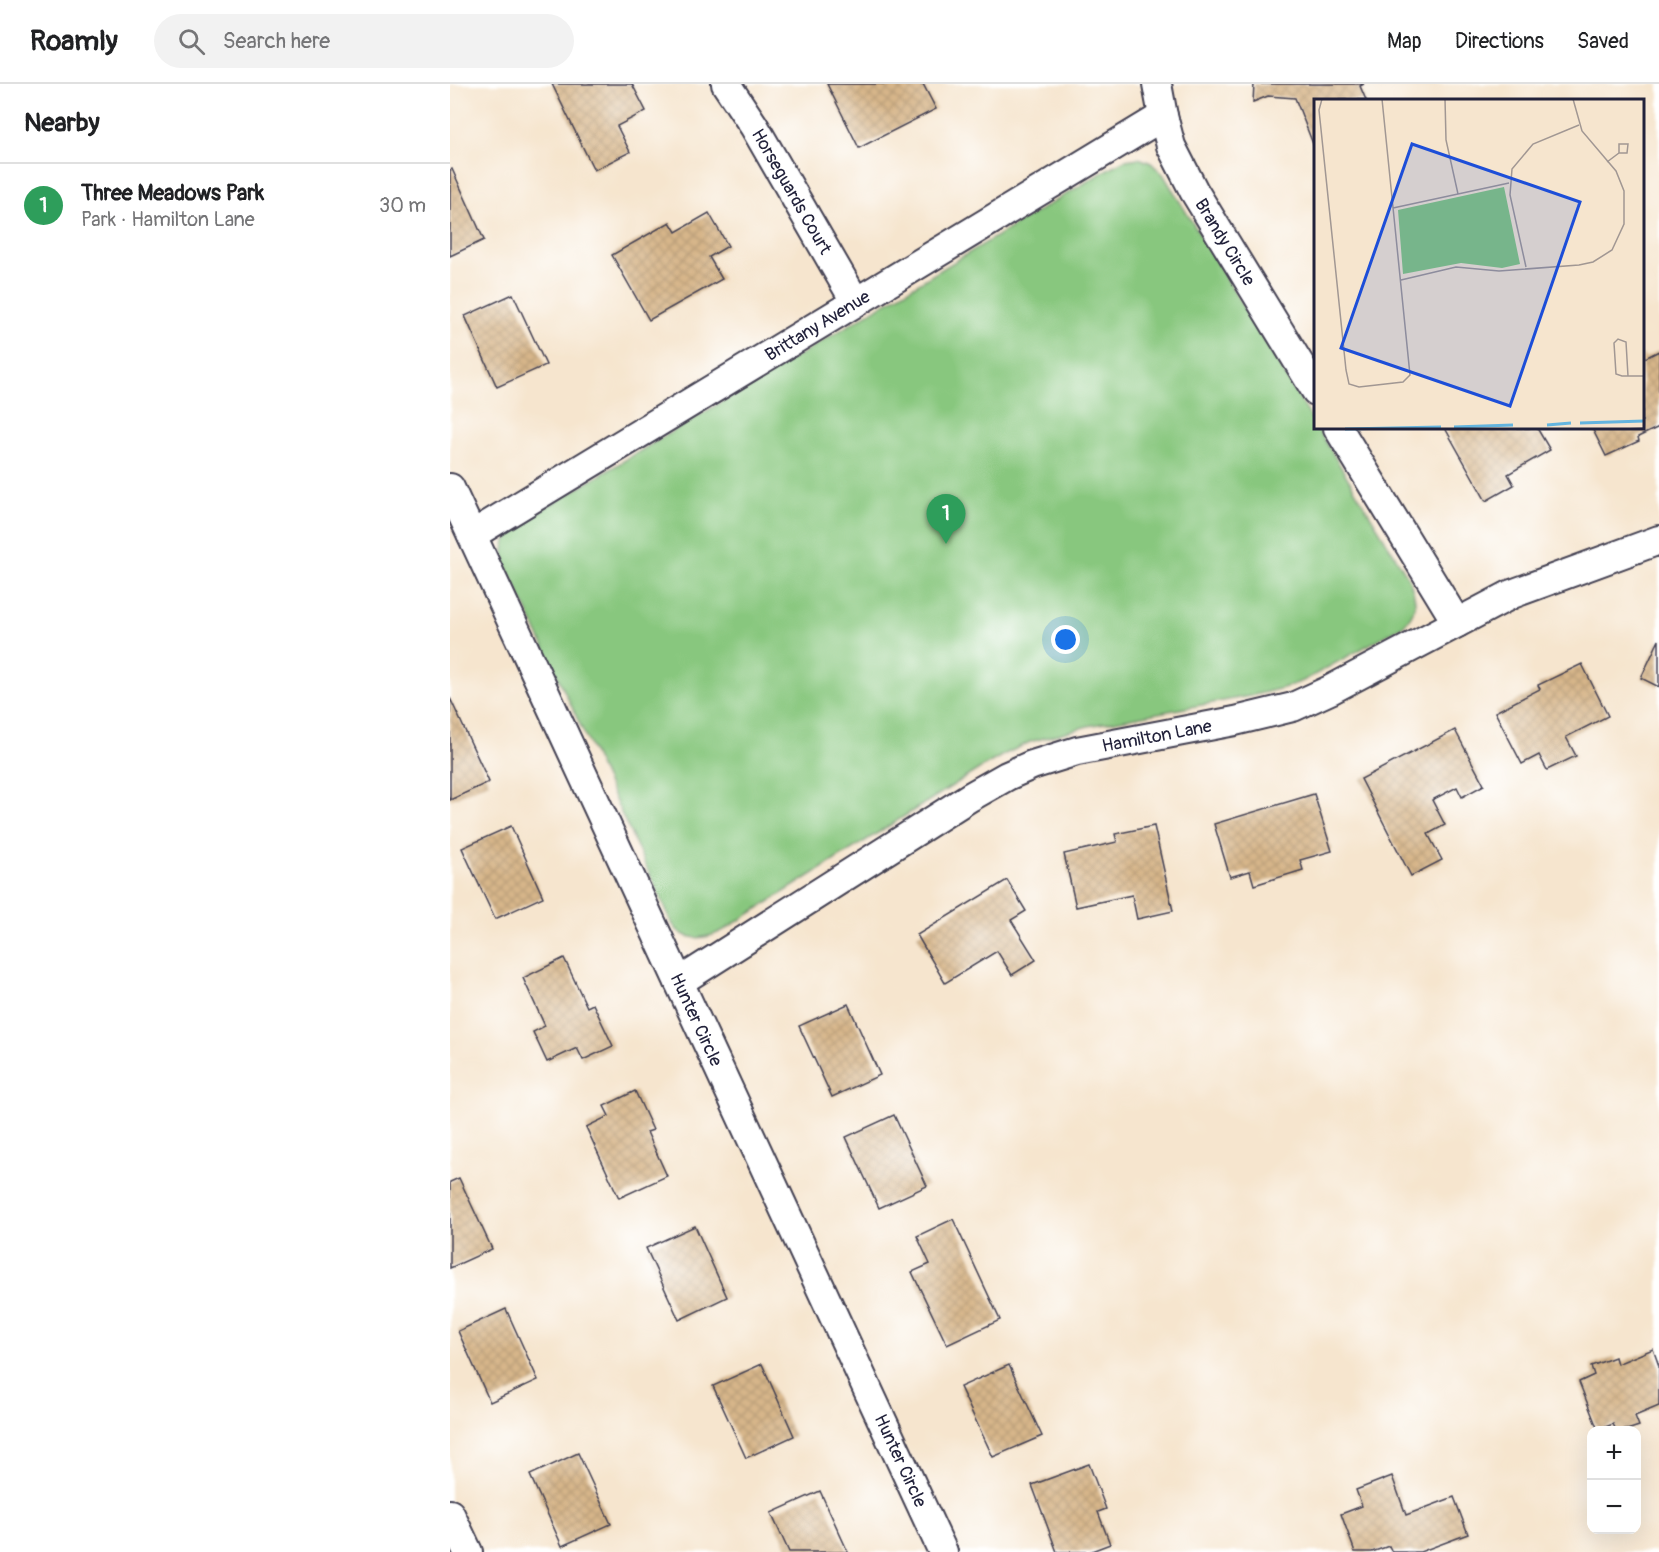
<!DOCTYPE html>
<meta charset="utf-8">
<style>
body{margin:0;font-family:Pangolin,sans-serif;background:#f2f2f2;color:#202124}
.controls{position:absolute;right:18px;bottom:18px;display:grid;overflow:hidden;border-radius:12px;box-shadow:0 6px 24px #0002}
.controls button{width:54px;height:54px;display:grid;place-items:center;padding:0;border:0;border-bottom:2px solid #e0e0e0;background:#fff;color:#202124;font:30px sans-serif}
.you{position:absolute;left:616px;top:556px;width:21px;height:21px;margin:-15px;border:4px solid #fff;border-radius:50%;background:#1a73e8;box-shadow:0 0 0 9px #1a73e833}
.badge{display:grid;place-items:center;width:39px;height:39px;border-radius:50%;background:#b5179e;color:#fff;font-size:20px;font-weight:700}
.pin{position:absolute;translate:-50% -50px;filter:drop-shadow(0 2px 3px #0008)}
.pin::after{content:'';position:absolute;top:32px;width:21px;height:18px;background:inherit;clip-path:polygon(0 0,100% 0,50% 100%)}
.list{margin:0;padding:0;list-style:none}
h2{display:flex;justify-content:space-between;align-items:center;height:78px;margin:0;padding:0 24px;font-size:26px}
h2 small{font-size:20px;font-weight:400;color:#757577}
.list li{display:grid;grid-template-columns:39px 1fr auto;gap:18px;align-items:center;box-sizing:border-box;height:84px;padding:0 24px;border-top:2px solid #e0e0e0}
.list b{display:block;font-size:22px;white-space:nowrap}
.list p{margin:0;font-size:20px;white-space:nowrap;color:#757577}
.list em{font-size:20px;font-style:normal;color:#757577}
.icon{flex:none;width:33px;height:33px;fill:none;stroke:currentColor;stroke-width:2;stroke-linecap:round;stroke-linejoin:round}
.map{position:relative;flex:none;width:1209px;height:1468px;overflow:hidden}
header{display:flex;align-items:center;gap:36px;box-sizing:border-box;height:84px;padding:0 30px;background:#fff;border-bottom:2px solid #e0e0e0}
header strong{font-size:28px}
nav{display:flex;gap:33px;margin-inline-start:auto;font-size:21px}
.search{width:420px;height:54px;background:#f2f2f2;display:flex;align-items:center;gap:15px;box-sizing:border-box;padding:0 21px;border-radius:33px;color:#757577;font-size:22px}
main{display:flex}
aside{flex:1;background:#fff}
.map>svg:first-child{display:block}
</style>
<header>
<strong>Roamly</strong>
<div class="search"><svg class="icon" aria-label="search" viewBox="0 0 24 24"><circle cx="10" cy="10" r="6"/><path d="M15 15l6 6"/></svg>Search here</div>
<nav><a>Map</a><a>Directions</a><a>Saved</a></nav>
</header>
<main>
<aside>
<h2>Nearby<small></small></h2>
<ul class="list">
<li><span class="badge" style="background:#2e9e5b">1</span><div><b>Three Meadows Park</b><p>Park · Hamilton Lane</p></div><em>30 m</em></li>
</ul>
</aside>
<div class="map">
<svg width="1209" height="1468" viewBox="0 0 1209 1468">
<defs>
<pattern id="building-cross-hatch" width="8" height="8" patternUnits="userSpaceOnUse" patternTransform="scale(1.5)"><rect width="8" height="8" fill="#d7b68a"/><path d="M0 0l8 8M0 8l8-8" fill="none" stroke="#b89c78"/></pattern>
</defs>
<rect width="100%" height="100%" fill="#fff"/>
<filter id="ink" filterUnits="userSpaceOnUse"><feTurbulence type="fractalNoise" baseFrequency=".0167" numOctaves="2"/><feDisplacementMap in="SourceGraphic" scale="12" xChannelSelector="R" yChannelSelector="G"/><feConvolveMatrix kernelMatrix="1 2 1 2 8 2 1 2 1" color-interpolation-filters="sRGB"/></filter>
<filter id="wash" filterUnits="userSpaceOnUse"><feTurbulence type="fractalNoise" baseFrequency=".008" numOctaves="4" result="noise"/><feDisplacementMap in="SourceGraphic" scale="24" xChannelSelector="R" yChannelSelector="G"/><feGaussianBlur stdDeviation="1.35" result="paint"/><feColorMatrix in="noise" values="0 0 0 0 0 0 0 0 0 0 0 0 0 0 0 0 0 1.4 0 .05"/><feComposite in="paint" operator="in"/></filter>
<g filter="url(#wash)">
<rect width="100%" height="100%" fill="#f6e5ce"/>
<path fill="#88c77e" stroke="#55745c" stroke-width="1.5" d="M689 74 701 79 713 90 959 495C967 516 969 525 953 542L853 597 833 604 800 612 638 642 612 649 580 658 553 671 529 685 274 846C251 858 227 858 218 830L55 479C50 457 61 447 79 434L663 82 675 76Z"/>
<g id="blocks">
<g fill="url(#building-cross-hatch)">
<polygon points="102,0 182,0 196,27 167,42 180,68 144,86"/>
<polygon points="377,0 473,0 486,25 409,64"/>
<polygon points="804,0 914,0 910,2 916,16 866,16 865,65 845,14 818,12 803,18"/>
<polygon points="2,85 34,156 0,172 0,86"/>
<polygon points="259,129 278,162 259,173 272,195 199,236 162,171 220,138 226,148"/>
<polygon points="63,210 96,281 47,303 15,232"/>
<polygon points="1209,267 1209,343 1188,353 1189,357 1156,372 1142,344 1192,344 1192,270 1195,274"/>
<polygon points="995,344 1087,344 1100,366 1058,390 1064,401 1036,417"/>
<polygon points="1209,556 1209,603 1191,594"/>
<polygon points="1132,580 1158,632 1116,653 1126,672 1097,686 1089,671 1072,680 1045,628 1090,605 1088,601"/>
<polygon points="0,614 39,698 0,716"/>
<polygon points="1005,646 1034,701 1012,713 1007,703 982,716 995,741 978,750 992,776 961,792 911,695"/>
<polygon points="864,710 882,767 850,776 853,786 804,801 800,787 780,793 764,740"/>
<polygon points="61,742 93,813 45,835 12,764"/>
<polygon points="704,742 723,827 687,835 682,811 626,823 614,770 667,758 665,750"/>
<polygon points="557,796 576,827 561,836 586,876 562,891 547,867 495,899 467,851"/>
<polygon points="114,874 137,923 143,920 163,962 133,976 127,964 97,978 83,948 95,942 73,894"/>
<polygon points="398,920 430,991 382,1013 349,942"/>
<polygon points="185,1007 203,1046 197,1048 217,1092 169,1114 136,1043 159,1032 154,1022"/>
<polygon points="444,1031 477,1102 429,1124 396,1053"/>
<polygon points="9,1094 42,1165 0,1184 0,1098"/>
<polygon points="503,1135 550,1236 497,1261 462,1188 480,1180 467,1152"/>
<polygon points="245,1142 277,1213 229,1236 196,1164"/>
<polygon points="56,1225 88,1296 40,1318 8,1247"/>
<polygon points="1203,1265 1209,1282 1209,1322 1185,1332 1189,1342 1177,1346 1166,1346 1163,1340 1148,1346 1129,1298 1144,1291 1141,1282 1165,1273 1167,1280"/>
<polygon points="312,1280 344,1352 296,1374 263,1302"/>
<polygon points="559,1281 592,1352 543,1373 510,1303"/>
<polygon points="128,1369 161,1440 112,1462 80,1391"/>
<polygon points="639,1380 656,1425 648,1428 660,1460 639,1468 607,1468 582,1401"/>
<polygon points="942,1392 956,1431 1004,1413 1018,1450 970,1468 942,1468 939,1462 922,1468 905,1468 891,1430 912,1422 906,1406"/>
<polygon points="370,1407 398,1468 339,1468 321,1429"/>
</g>
</g>
</g>
<g filter="url(#ink)">
<use href="#blocks" fill-opacity="0" stroke="#423f51" stroke-width="1.5"/>
<g fill="none" stroke-linecap="round" stroke-linejoin="round">
<defs>
<g id="minor">
<path id="s1" d="M276 0 304 42 405 217"/>
<path id="s2" d="M707 0 713 32 721 62 744 107 866 307"/>
<polyline points="888,344 1007,539"/>
<path id="s3" d="M0 404 493 1468"/>
<path id="s4" d="M22 451 713 32"/>
<path id="s5" d="M229 898 520 713 557 692 582 681 627 667 785 637 843 623 880 606 1062 510 1209 456"/>
<polyline points="0,1430 18,1468"/>
</g>
</defs>
<use href="#minor" stroke="#423f51" stroke-width="32"/>
<use href="#minor" stroke="#fff" stroke-width="28"/>
</g>
</g>
<g text-anchor="middle" stroke-width="5" stroke-linejoin="round" paint-order="stroke">
<g font-size="18" fill="#22223b" stroke="#fff">
<text dy="6" stroke="none"><textPath href="#s1" startOffset="126">Horseguards Court</textPath></text>
<text dy="6" stroke="none"><textPath href="#s2" startOffset="174">Brandy Circle</textPath></text>
<text dy="6" stroke="none"><textPath href="#s4" startOffset="404">Brittany Avenue</textPath></text>
<text dy="6" stroke="none"><textPath href="#s5" startOffset="543">Hamilton Lane</textPath></text>
<text dy="6" stroke="none"><textPath href="#s3" startOffset="586">Hunter Circle</textPath></text>
<text dy="6" stroke="none"><textPath href="#s3" startOffset="1072">Hunter Circle</textPath></text>
</g>
</g>
<g transform="translate(864 15)">
<rect width="330" height="330" fill="#f6e5ce"/>
<path d="M190 88 206 165 188 169 147 164 89 175 84 111Z" fill="#88c77e"/>
<path fill="none" stroke="#64b5df" stroke-width="3" d="M266 324 330 322M233 326 257 324M140 328 199 326M31 330 127 328"/>
<path fill="none" stroke="#a19793" stroke-width="1.5" d="M8 0 5 11 32 271 35 285 45 288 89 283 96 276 68 0M131 0 132 41 144 95M293 63 305 54H313L314 45H305V54M79 109 195 84M212 168 196 96 198 70 219 45 265 26M87 181 142 168 185 172 265 166 279 163 298 151 310 125V92L302 72 268 32 259 0M314 277 312 243 304 240 300 244 302 275 308 277H330M312 330 330 329"/>
<path fill="#1d4ed8" fill-opacity="0.15" stroke="#1d4ed8" stroke-width="3" d="M98 45 266 103 196 307 27 249Z"/>
<rect width="330" height="330" fill="none" stroke="#22223b" stroke-width="3"/>
</g>
</svg>
<div class="controls">
<button>+</button>
<button>−</button>
</div>
<div class="you"></div>
<div class="pin badge" style="left:496px;top:460px;background:#2e9e5b">1</div>
</div>
</main>
